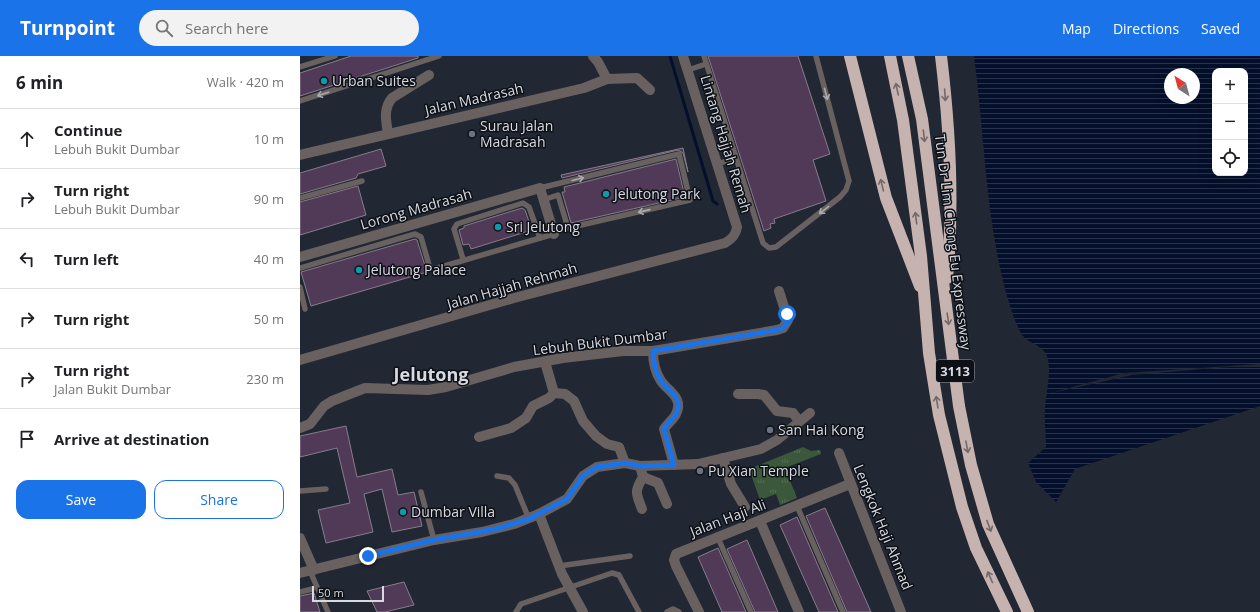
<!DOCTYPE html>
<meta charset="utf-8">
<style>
body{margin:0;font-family:"Open Sans",sans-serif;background:#f2f2f2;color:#202124}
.controls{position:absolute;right:12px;top:12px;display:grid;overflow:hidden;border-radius:8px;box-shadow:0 4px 16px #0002}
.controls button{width:36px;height:36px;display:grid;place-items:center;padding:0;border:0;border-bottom:1px solid #e0e0e0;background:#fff;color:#202124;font:20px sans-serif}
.compass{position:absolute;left:864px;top:12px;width:36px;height:36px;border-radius:50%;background:#fff;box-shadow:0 4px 16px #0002;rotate:324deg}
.scale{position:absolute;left:12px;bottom:10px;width:72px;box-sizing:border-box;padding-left:4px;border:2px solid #d7dae3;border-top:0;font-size:11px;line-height:14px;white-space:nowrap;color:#d7dae3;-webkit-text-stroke:3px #0d1015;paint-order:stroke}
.stop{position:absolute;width:12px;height:12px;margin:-9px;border:3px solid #1a73e8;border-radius:50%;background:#fff}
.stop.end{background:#1a73e8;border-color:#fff;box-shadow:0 1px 4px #0008}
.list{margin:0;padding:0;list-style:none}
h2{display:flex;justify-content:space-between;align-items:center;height:52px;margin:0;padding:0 16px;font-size:17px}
h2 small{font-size:13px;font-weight:400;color:#757577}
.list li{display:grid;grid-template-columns:26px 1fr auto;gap:12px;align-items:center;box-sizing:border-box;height:60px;padding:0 16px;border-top:1px solid #e0e0e0}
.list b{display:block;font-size:15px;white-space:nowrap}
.list p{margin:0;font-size:13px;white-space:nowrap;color:#757577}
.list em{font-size:13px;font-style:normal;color:#757577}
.actions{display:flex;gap:8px;padding:12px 16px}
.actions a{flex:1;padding:9px 0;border:1px solid #1a73e8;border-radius:12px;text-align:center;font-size:14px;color:#1a73e8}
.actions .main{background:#1a73e8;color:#fff}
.icon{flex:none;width:22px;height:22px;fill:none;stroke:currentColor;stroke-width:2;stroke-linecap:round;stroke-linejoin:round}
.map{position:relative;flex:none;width:960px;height:556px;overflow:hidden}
header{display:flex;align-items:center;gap:24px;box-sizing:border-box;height:56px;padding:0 20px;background:#1a73e8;color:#fff}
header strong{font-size:19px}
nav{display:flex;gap:22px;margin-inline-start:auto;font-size:14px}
.search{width:280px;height:36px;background:#f2f2f2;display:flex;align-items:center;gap:10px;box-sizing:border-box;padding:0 14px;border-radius:22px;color:#757577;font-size:15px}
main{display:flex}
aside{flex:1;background:#fff}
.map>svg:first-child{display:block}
</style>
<header>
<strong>Turnpoint</strong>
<div class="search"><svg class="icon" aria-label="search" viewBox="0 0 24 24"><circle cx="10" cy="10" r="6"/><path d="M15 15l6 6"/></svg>Search here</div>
<nav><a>Map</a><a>Directions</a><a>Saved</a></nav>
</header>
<main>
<aside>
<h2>6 min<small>Walk · 420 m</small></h2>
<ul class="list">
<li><svg class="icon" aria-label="ahead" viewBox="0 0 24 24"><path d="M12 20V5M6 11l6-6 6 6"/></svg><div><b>Continue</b><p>Lebuh Bukit Dumbar</p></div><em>10 m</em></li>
<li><svg class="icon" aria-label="right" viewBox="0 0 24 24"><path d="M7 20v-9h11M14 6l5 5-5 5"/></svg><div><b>Turn right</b><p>Lebuh Bukit Dumbar</p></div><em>90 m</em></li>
<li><svg class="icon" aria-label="left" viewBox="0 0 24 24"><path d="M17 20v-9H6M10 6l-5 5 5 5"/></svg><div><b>Turn left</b></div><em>40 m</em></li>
<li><svg class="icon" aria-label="right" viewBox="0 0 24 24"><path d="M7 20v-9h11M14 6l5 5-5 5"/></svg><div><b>Turn right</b></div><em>50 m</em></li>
<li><svg class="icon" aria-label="right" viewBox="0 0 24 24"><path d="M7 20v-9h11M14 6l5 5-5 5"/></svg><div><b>Turn right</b><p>Jalan Bukit Dumbar</p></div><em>230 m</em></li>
<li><svg class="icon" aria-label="arrive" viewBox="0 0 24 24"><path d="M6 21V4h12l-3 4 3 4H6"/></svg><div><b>Arrive at destination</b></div></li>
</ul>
<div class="actions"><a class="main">Save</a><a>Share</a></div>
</aside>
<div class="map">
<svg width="960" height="556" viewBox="0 0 960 556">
<defs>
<pattern id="park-tufts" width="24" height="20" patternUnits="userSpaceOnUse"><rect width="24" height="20" fill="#3b573c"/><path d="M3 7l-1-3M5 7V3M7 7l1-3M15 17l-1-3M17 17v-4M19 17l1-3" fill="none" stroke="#576f58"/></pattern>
<pattern id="water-rules" width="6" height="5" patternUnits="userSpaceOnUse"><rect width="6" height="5" fill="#04102b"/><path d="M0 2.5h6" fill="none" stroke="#28324a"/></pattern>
</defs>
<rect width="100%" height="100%" fill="#212733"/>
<polygon fill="url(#park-tufts)" points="503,391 511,395 520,394 521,398 485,412 497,442 480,449 476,438 460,444 449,413"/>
<path fill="url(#water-rules)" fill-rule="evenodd" d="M674 0H960V350L775 413 756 446 736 426 728 407 746 391C746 378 744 365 745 352 746 336 752 315 747 300 742 289 731 288 724 281 716 273 706 237 703 225 685 151 684 75 674 0ZM915 15H945V117H915ZM870 18H894V42H870Z"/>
<polygon fill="#212733" points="960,308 960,311 928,311 832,319 747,338 824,317"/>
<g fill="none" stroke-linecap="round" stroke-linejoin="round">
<polyline stroke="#04102b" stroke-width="3" points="370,0 413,145 417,148"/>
</g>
<g fill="#513a58" stroke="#877d8b">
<polygon points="51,0 118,0 118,2 0,40 0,17"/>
<polygon points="408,0 498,0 530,98 513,104 526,145 474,163 475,167 470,168 471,172 464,175"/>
<polygon points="383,92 388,116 383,97 378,94 262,122 261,119"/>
<polygon points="81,93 86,110 58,118 56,122 0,138 0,117"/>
<polygon points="376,103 385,141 271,167 262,136 265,136 264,131"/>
<polygon points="58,130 66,159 0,179 0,146"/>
<polygon points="222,152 225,154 232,174 171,193 169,188 163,189 159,174 164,172 164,170"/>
<polygon points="115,183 117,184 127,216 11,250 1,216"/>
<polygon points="46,370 57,421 92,413 98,439 114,436 122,470 92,476 82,433 64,438 73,476 26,487 18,454 50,447 37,392 0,401 0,380"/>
<polygon points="525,452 571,556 547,556 506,460"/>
<polygon points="497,461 538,556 519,556 480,469"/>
<polygon points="447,484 478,556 455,556 427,493"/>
<polygon points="418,492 446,556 422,556 398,501"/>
<polygon points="104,526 114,549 85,556 77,556 67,535"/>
<polygon points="14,537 20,556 0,556 0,540"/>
</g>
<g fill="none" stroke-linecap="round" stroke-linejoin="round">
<g stroke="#69615f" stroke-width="5.5">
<polyline points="404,0 463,187 469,192 476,191 540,141 546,134 549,125 516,0"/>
<polyline points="0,11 35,0"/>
<polyline points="388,14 406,8"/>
<polyline points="0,45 139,0"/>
<polyline points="417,108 436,102"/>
<polyline points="240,132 379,98 390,144 268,172 258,139 243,144"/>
<polyline points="0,142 62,125"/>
<polyline points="163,203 154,173 157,168 223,147 229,151 240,182"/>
<polyline points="0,212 115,178 121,181 129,209 131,212 134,213 254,178"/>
<polyline points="0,231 5,253"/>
<polyline points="197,420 209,422 215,429 229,463"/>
<polyline points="0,435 26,433"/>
<polyline points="121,436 134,484"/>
<polyline points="497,450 543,556"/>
<polyline points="418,482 451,556"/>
<polyline points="259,510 330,500"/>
<polyline points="10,515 28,556"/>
<polyline points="0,536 12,533"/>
<polyline points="216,556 221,548 312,517 319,519 339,556"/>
<polyline points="367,556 373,553 379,556"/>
</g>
<g stroke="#69615f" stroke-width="10">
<polyline points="293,0 298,6 307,23"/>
<path d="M88 77C86 65 83 53 92 42L129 19"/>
<polyline points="0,99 284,32 307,23 337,22 350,34"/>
<polyline points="0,201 240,132 254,178"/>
<path d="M353 295C353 305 355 316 361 325 369 336 384 342 376 358 373 364 367 368 364 373L374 409"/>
<path d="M0 304 214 242 425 187C432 183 436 179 437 171L383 0"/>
<polyline points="254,337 265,338 274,345 283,365 296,380 307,388 319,391 325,407"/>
<polyline points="438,338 458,338 464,339 477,355 493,357 499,365"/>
<polyline points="0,372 10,368 24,350 32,345 65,332 128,334 146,331 214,311 263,302 323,295 353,295 477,274 483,272 488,264 479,235"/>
<polyline points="179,381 211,372 226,362 233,350 249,342 254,337 245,306"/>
<polyline points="539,397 601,556"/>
<polyline points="423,402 431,428 445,451"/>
<path d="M340 410 343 421C334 436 336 437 342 453"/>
<polyline points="343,421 358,427 367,448"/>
<polyline points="239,458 262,518 283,556"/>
<polyline points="460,465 499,556"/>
<polyline points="0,482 14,514"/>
<polyline points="0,517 134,484 182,476 214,468 239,458 267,443 283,420 297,411 325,407 340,410 398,408 461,393 477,384 510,357"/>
<polyline points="399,556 376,510 374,504 376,498 550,428"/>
</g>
<g stroke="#c6b2ae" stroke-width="12">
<polyline points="550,0 586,142 620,230"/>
<polyline points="590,0 603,64 621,200 629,297 639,359 662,451 676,492 707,556"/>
<polyline points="608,0 622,63 659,350 671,409 688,468 728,556"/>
<path d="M641 0C650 74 654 149 647 222"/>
</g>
</g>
<defs><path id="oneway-shaft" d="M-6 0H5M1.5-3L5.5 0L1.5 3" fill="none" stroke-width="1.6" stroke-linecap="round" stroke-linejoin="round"/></defs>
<g stroke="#736969">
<use href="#oneway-shaft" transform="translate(597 33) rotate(-102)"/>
<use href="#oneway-shaft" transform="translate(645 39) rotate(86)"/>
<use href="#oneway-shaft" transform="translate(624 80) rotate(83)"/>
<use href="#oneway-shaft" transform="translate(582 129) rotate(-104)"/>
<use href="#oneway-shaft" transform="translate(616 162) rotate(-97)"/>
<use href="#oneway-shaft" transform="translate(648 263) rotate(82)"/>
<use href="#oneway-shaft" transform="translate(637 346) rotate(-99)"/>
<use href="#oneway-shaft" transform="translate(667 391) rotate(79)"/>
<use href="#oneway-shaft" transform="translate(689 470) rotate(69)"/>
<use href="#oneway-shaft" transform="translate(690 521) rotate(-114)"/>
</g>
<g stroke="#abaaae">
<use href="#oneway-shaft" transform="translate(23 38) rotate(162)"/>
<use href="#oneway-shaft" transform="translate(526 38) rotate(75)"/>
<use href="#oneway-shaft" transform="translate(278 123) rotate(-14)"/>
<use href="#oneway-shaft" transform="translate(524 154) rotate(142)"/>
<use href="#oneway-shaft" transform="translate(344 155) rotate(167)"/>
</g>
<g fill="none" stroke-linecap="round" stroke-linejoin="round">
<path stroke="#1a73e8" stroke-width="5" d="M68 500 134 484 196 473 229 463 267 443 283 420 297 411 325 407 340 410 374 409 364 373C367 367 373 364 376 358 384 342 369 336 361 325 355 316 353 305 353 295L477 274 483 272 487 268V258"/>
</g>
<g fill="#0f9aa8" stroke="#0d1015" stroke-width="1.5">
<circle cx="24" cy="25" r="4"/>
<circle cx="306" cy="138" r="4"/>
<circle cx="198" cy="171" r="4"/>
<circle cx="59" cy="214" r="4"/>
<circle cx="103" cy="456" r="4"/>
</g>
<g fill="#6b7280" stroke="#0d1015" stroke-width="1.5">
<circle cx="172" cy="78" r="4"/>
<circle cx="470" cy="374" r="4"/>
<circle cx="400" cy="415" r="4"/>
</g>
<g text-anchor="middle" stroke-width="3" stroke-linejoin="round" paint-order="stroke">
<rect fill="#0d1015" stroke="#9a9da5" stroke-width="1" x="636" y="304" width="38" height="22" rx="3"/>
<g font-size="13" font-weight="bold" fill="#d7dae3">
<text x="655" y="320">3113</text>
</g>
<g font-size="14" fill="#d7dae3" stroke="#0d1015" text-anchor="start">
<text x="32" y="30">Urban Suites</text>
<text x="180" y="75">Surau Jalan<tspan x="180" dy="16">Madrasah</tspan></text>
<text x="314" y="143">Jelutong Park</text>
<text x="206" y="176">Sri Jelutong</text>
<text x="67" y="219">Jelutong Palace</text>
<text x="478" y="379">San Hai Kong</text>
<text x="408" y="420">Pu Xian Temple</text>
<text x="111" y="461">Dumbar Villa</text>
</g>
<g font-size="14" fill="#d7dae3" stroke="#0d1015">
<text transform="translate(174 43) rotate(-13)" y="5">Jalan Madrasah</text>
<text transform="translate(426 88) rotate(73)" y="5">Lintang Hajjah Remah</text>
<text transform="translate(116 153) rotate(-16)" y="5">Lorong Madrasah</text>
<text transform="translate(653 186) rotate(83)" y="5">Tun Dr Lim Chong Eu Expressway</text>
<text transform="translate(212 230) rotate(-16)" y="5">Jalan Hajjah Rehmah</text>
<text transform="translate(300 286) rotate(-7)" y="5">Lebuh Bukit Dumbar</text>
<text transform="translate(428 462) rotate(-21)" y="5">Jalan Haji Ali</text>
<text transform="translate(583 471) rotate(68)" y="5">Lengkok Haji Ahmad</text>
</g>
<g font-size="18" font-weight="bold" fill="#d7dae3" stroke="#0d1015">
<text x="131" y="325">Jelutong</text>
</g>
</g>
</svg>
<div class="controls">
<button>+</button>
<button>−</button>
<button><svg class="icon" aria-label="locate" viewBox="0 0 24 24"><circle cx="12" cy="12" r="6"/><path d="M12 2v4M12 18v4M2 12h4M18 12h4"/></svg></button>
</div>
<svg class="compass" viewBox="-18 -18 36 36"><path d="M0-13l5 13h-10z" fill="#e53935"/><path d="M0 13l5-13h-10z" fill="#757577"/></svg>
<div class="scale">50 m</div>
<div class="stop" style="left:487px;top:258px"></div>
<div class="stop end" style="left:68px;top:500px"></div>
</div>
</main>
